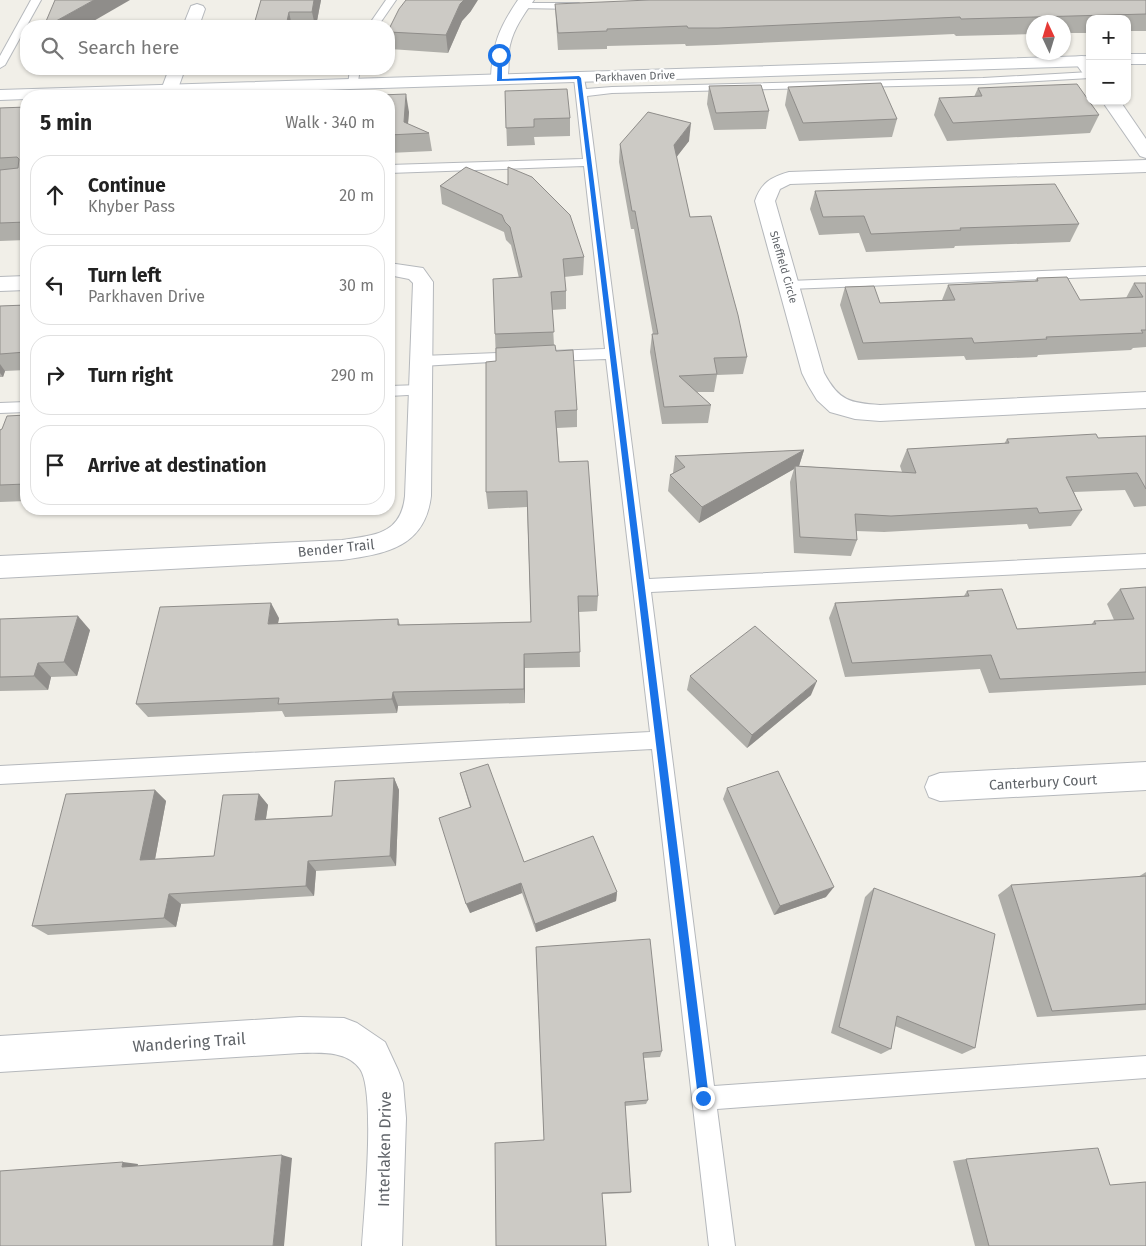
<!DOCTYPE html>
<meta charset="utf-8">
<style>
body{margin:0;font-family:"Fira Sans",sans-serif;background:#f2f2f2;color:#222}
.controls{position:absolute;right:15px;top:15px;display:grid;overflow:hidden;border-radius:10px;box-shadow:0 1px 4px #0004}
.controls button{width:45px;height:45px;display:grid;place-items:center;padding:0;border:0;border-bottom:1px solid #e0e0e0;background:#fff;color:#222;font:25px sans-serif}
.compass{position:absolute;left:1026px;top:15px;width:45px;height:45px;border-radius:50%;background:#fff;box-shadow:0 1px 4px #0004;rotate:356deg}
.stop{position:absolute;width:15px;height:15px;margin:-11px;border:4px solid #1a73e8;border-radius:50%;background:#fff}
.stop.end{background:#1a73e8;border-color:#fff;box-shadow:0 1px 5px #0008}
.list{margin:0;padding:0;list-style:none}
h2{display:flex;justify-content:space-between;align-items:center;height:65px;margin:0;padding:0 20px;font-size:21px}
h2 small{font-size:16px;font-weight:400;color:#767676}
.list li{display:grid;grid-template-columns:32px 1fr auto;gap:15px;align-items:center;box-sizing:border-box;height:80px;margin:0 10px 10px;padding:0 10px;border:1px solid #e0e0e0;border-radius:20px}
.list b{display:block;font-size:19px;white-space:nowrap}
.list p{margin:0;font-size:16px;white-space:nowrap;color:#767676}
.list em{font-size:16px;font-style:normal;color:#767676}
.icon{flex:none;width:28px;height:28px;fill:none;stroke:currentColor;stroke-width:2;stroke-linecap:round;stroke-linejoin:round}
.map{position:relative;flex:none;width:1146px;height:1246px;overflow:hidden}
.search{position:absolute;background:#fff;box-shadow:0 1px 4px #0004;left:20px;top:20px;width:375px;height:55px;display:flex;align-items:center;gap:12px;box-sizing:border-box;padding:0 18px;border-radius:20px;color:#767676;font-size:19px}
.panel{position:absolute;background:#fff;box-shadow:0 1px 4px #0004;left:20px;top:90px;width:375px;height:425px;border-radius:20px}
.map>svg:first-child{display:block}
</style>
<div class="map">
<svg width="1146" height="1246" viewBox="0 0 1146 1246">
<rect width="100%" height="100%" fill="#f1efe8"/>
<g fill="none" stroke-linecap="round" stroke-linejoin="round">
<defs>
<g id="lane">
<polygon points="31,0 41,0 5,65 0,68 0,56"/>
<polygon points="386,0 396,0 378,26 368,26"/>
<polygon points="522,3 579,3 584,6 579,9 519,8 517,6"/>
<polygon points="350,69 360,69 357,87 349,87 348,85"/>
<polygon points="1090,72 1090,78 983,84 612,93 587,96 649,579 1146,554 1146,568 651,592 714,1086 1146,1056 1146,1078 717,1109 735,1246 709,1246 652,749 0,784 0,766 650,732 606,359 551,361 546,359 544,356 546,353 551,351 605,349 584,166 389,173 389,165 583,159 574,78 579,75 584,78 586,89 612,87 983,78"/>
<polygon points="1146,267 1146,275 789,289 782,285 789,281"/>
<polygon points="520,352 525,354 527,357 525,360 422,366 417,364 415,361 417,358 422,356"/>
<polygon points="421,385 426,386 428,390 426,394 389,396 389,386"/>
<polygon points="26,402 26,412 0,413 0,403"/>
</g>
<g id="street">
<path d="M518 0H534C524 14 514 28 510 45 507 56 511 74 505 84H493L491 80C492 45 499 28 518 0Z"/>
<polygon points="197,4 203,6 205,9 199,26 183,26 191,6"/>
<polygon points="1082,56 1090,60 1090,76 1084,75 1074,61 1076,57"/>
<polygon points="169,69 185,69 176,94 170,95 164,94 161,90"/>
<polygon points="1102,101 1120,101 1146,139 1146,158 1140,156"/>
<path d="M1146 160V172L790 184 780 189 775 201 824 373C839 401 850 403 880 405L1146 392V408L880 421 855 419 830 412 817 400 808 385 802 373 755 201C761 183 771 177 789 172Z"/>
<path d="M389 263 423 268 433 282 431 496C425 547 386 554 342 560L0 578V556L342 540C374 535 401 535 405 496L413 283 409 279 389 275Z"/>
<polygon points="26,276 26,290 0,291 0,277"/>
<polygon points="1146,762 1146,790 940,801 929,797 925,787 929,777 940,773"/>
<path d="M300 1017 344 1018 357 1023 385 1042 398 1070 403 1083 406 1118 402 1246H362C364 1212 376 1092 360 1069 346 1050 320 1053 300 1053L0 1072V1036Z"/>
</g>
<g id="secondary">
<rect x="1127" y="54" width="19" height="10"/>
<polygon points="1090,56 1090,66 125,96 26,96 26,99 0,100 0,90"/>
</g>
</defs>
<use href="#lane" stroke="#b5b8bc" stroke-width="2"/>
<use href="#street" stroke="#b5b8bc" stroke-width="2"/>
<use href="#secondary" stroke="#b6babf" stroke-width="2"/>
<use href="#lane" fill="#fff" fill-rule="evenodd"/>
<use href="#street" fill="#fff" fill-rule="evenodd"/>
<use href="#secondary" fill="#fff" fill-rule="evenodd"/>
</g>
<g fill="#afaea9">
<polygon points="261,0 321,0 316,26 230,26 255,21"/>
<polygon points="1146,0 1146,31 1127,31 1127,19 1090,19 1090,33 1064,33 1064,22 1034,22 1034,34 956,36 954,34 716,45 686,46 685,44 607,46 607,49 558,50 556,22 555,4"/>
<polygon points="471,11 462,21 448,53 390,49 389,40 389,29"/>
<polygon points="74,69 126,69 125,70 76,72"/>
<polygon points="709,86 769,111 766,129 714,130 707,104"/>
<polygon points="788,87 897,119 892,137 799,141 785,105"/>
<polygon points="978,88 1099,115 1090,133 947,141 934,115 939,98 974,97"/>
<polygon points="505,91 570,118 570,136 534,137 535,145 507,146"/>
<polygon points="389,96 409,112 408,124 429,133 432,151 389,153"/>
<polygon points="26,107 26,240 0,241 0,108"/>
<polygon points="689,141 676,157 690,217 747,357 743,374 717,375 714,392 697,392 711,405 708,423 662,424 650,352 652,334 653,334 634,229 631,229 619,162 620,144"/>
<polygon points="466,167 584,257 583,275 564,277 566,291 566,309 552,310 554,345 577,410 577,427 557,428 559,462 598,596 597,611 579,612 580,667 525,668 525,703 398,706 397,713 285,717 282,711 148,717 136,704 279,618 278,623 398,619 400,625 531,622 527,507 488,509 486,492 496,361 495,334 519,278 511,245 506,240 504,232 442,204 440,186"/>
<polygon points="815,191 1079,224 1070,242 955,246 954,248 866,252 859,233 819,235 810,209"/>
<polygon points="1037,278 1080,300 1126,298 1134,283 1146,283 1146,347 1133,348 1131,350 1038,355 1037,357 966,360 964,356 858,360 840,305 845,287 880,303 942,300 948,285 1035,281"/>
<polygon points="26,305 26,370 5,371 3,377 0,377 0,306"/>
<polygon points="26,415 26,501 0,502 0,430 2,429"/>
<polygon points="1146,436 1146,506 1134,507 1125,490 1074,492 1082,510 1071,526 1029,529 1027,524 884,532 856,531 857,540 851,556 794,553 790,482 794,469 699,523 668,491 670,475 673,473 675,456 804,450 799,466 902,472 900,466 907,449 1004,444 1007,439 1098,438"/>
<polygon points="1146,587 1146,685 989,693 980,669 845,677 829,618 835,603 964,596 967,591 1017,629 1091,625 1094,621 1114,620 1107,604 1120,589"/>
<polygon points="0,619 90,630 77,676 51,677 48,690 0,691"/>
<polygon points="690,676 811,695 747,748 687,690"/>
<polygon points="460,773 524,862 617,892 616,901 536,932 522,893 470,913 470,807"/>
<polygon points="394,778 399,790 396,866 316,871 314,896 181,904 176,927 48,935 32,926 155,790 166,801 155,859 214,856 259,794 268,805 266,819 332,816"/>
<polygon points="727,788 826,897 774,915 723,799"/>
<polygon points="1146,872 1146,1010 1037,1017 998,895 1011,885 1138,877"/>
<polygon points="874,888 975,1048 962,1054 895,1026 891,1049 881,1054 831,1033 865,897"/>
<polygon points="536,947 662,1051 660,1057 644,1058 648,1100 646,1104 625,1106 631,1192 629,1193 602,1194 544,1140"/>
<polygon points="966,1159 1110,1185 1146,1246 975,1246 953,1161"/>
</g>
<g fill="#8f8d8a">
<polygon points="94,0 130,0 85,26 47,26"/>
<polygon points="314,0 321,0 316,26 315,26 312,12"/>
<polygon points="464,0 478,0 471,11 462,21 448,53 446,35 460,4"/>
<polygon points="289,12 292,26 286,26"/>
<polygon points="406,94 409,112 407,134 404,122"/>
<polygon points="691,123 689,141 672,163 674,145"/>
<polygon points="0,364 5,371 3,377 0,373"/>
<polygon points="804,450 799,466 795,466 794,469 699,523 702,507"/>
<polygon points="271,603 279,618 275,639 268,624"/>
<polygon points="78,616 90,630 77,676 64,662"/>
<polygon points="524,654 525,668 525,703 524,689"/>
<polygon points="38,663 51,677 48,690 34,676"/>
<polygon points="817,681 811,695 747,748 752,735"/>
<polygon points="393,692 398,706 397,713 392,699"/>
<polygon points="394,778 399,790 396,866 390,856"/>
<polygon points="155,790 166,801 153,870 140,860"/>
<polygon points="259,794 268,805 264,831 255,820"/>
<polygon points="308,861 316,871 314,896 306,886"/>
<polygon points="521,883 522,893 470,913 466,904"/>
<polygon points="834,887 826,897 774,915 780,906"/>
<polygon points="617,892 616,901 536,932 535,924"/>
<polygon points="169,894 181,904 176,927 164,918"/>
<polygon points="282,1155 292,1158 284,1246 273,1246"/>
<polygon points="123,1162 138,1164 137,1169 122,1167"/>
</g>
<g fill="#cccac5" stroke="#8f8d8a">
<polygon points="55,0 94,0 47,26 44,26"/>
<polygon points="261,0 314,0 312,12 289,12 286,26 230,26 231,21 255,21"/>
<polygon points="406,0 464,0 460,4 446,35 389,32 389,29 399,9"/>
<polygon points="649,0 1146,0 1146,14 961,19 960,17 718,28 688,28 687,26 607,29 607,31 558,33 555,4"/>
<polygon points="130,24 129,26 82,26"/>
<polygon points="881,83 897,119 803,123 788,87"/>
<polygon points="1077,84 1099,115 953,123 939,98 982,96 978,88"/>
<polygon points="761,85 769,111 716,113 709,86"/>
<polygon points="567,89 570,118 534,119 534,127 506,128 505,91"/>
<polygon points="406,94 404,122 429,133 389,135 389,96 355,96"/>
<polygon points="26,107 26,222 0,223 0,170 18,168 19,159 17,157 0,158 0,108"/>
<polygon points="648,112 691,123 674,145 690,217 711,216 738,315 747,357 714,358 717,374 679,376 711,405 664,407 652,334 658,334 635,211 632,211 620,144"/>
<polygon points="466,167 508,185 508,167 532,177 570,215 584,257 563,259 566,291 551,292 554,332 495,334 493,279 522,277 510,227 505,222 502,215 440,186"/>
<polygon points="1055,184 1079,224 960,228 961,230 871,234 864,216 823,217 815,191"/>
<polygon points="1067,277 1080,300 1143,297 1134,283 1146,283 1146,330 1141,330 1143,333 1046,337 1047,339 974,343 972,338 863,343 845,287 874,286 880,303 955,300 948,285 1038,281 1037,278"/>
<polygon points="26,305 26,352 0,354 0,306"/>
<polygon points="555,345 556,351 573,350 577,410 555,411 559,462 588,461 598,596 578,596 580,652 524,654 524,689 393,692 392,699 278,704 279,698 136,704 160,607 271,603 268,624 398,619 398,625 531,622 527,491 486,492 486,362 496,361 496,348"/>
<polygon points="26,415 26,484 0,485 0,430 2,429 7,416"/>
<polygon points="1096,434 1098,438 1146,436 1146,489 1137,473 1066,477 1082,510 1039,513 1037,508 891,516 855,514 857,540 800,537 795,466 916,473 907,449 1009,443 1007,439"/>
<polygon points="804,450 702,507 670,475 685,467 675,456"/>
<polygon points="1146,587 1146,672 1000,679 991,655 852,663 835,603 969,596 967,591 1002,589 1017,629 1096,624 1094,621 1134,619 1120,589"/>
<polygon points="78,616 64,662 38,663 34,676 0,677 0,619"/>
<polygon points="755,626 817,681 752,735 690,676"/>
<polygon points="488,764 524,862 593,836 617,892 535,924 521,883 466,904 439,818 471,807 460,773"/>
<polygon points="778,771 834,887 780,906 727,788"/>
<polygon points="394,778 390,856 308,861 306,886 169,894 164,918 32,926 66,794 155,790 140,860 214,856 223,795 259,794 255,820 332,816 335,781"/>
<polygon points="1146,876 1146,1004 1052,1011 1011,885"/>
<polygon points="874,888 995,934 975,1048 897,1016 891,1049 839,1027"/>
<polygon points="650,939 662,1051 643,1053 648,1100 625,1102 631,1192 602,1193 606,1246 496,1246 495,1143 544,1140 536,947"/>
<polygon points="1098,1148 1110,1185 1146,1182 1146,1246 989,1246 966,1159"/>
<polygon points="282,1155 273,1246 0,1246 0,1171 123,1162 122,1167"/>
</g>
<polygon fill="#1a73e8" points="498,54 502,55 502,79 579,76 581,78 709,1098 707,1102 703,1104 700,1102 698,1098 577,79 497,81"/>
<g text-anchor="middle" stroke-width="5" stroke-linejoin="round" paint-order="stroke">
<g font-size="11" fill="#5f6368" stroke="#fff">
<text transform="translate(635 76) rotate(-2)" y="4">Parkhaven Drive</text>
<text transform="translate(784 267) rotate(74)" y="4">Sheffield Circle</text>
</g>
<g font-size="14" fill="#5f6368" stroke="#fff">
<text transform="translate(336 548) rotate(-6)" y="5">Bender Trail</text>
<text transform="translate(1043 782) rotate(-3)" y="5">Canterbury Court</text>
</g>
<g font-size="16" fill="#5f6368" stroke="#fff">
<text transform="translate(189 1042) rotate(-4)" y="6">Wandering Trail</text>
<text transform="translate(384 1149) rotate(-89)" y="6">Interlaken Drive</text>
</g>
</g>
</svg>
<div class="controls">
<button>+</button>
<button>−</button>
</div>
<svg class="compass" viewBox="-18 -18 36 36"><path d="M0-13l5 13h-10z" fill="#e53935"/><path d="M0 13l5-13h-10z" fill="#767676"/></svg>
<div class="stop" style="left:499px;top:55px"></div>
<div class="stop end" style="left:703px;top:1098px"></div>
<div class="search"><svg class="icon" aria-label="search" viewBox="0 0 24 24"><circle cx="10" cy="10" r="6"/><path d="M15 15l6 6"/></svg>Search here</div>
<section class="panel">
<h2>5 min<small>Walk · 340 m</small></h2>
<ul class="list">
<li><svg class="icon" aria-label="ahead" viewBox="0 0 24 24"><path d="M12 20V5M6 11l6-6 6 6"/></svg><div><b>Continue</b><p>Khyber Pass</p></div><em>20 m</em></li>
<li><svg class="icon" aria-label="left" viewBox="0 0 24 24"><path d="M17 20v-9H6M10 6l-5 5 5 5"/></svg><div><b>Turn left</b><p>Parkhaven Drive</p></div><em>30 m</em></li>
<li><svg class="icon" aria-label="right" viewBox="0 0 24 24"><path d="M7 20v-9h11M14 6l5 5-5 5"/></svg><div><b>Turn right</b></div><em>290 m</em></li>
<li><svg class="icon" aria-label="arrive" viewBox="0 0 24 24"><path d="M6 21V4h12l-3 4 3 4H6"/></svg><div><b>Arrive at destination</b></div></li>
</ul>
</section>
</div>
